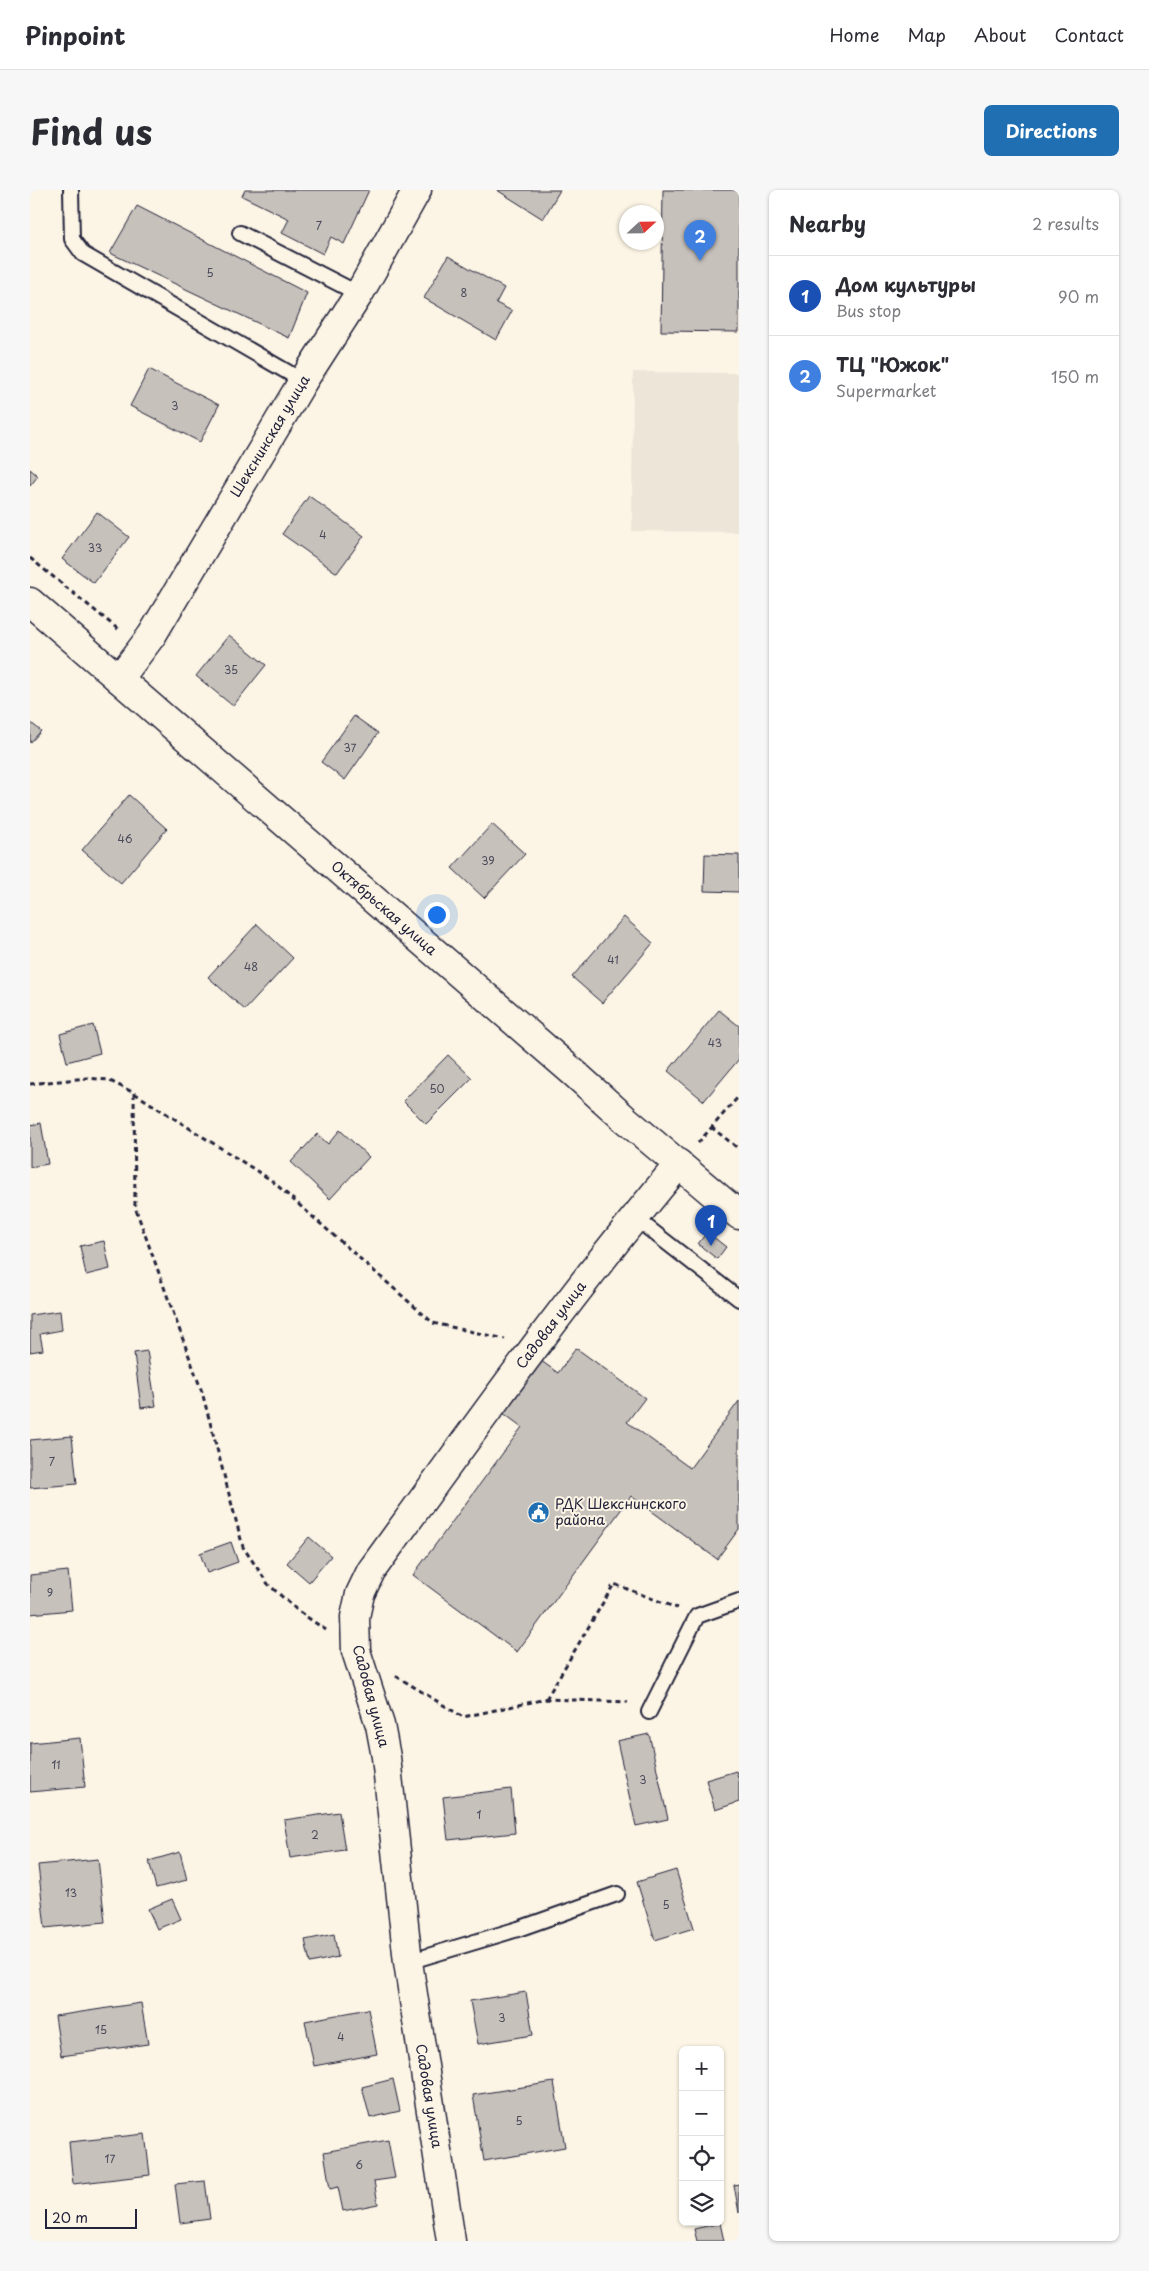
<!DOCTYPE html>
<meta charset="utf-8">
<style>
body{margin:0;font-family:"Playpen Sans",sans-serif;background:#f7f7f7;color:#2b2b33}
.controls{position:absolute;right:15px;bottom:15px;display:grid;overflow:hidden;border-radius:8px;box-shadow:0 1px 4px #0004}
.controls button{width:45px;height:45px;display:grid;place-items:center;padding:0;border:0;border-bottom:1px solid #e1e1e2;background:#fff;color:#2b2b33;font:25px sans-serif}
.compass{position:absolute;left:589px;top:15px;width:45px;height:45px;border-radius:50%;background:#fff;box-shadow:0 1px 4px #0004;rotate:68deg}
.scale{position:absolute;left:15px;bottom:12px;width:92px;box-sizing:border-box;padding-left:5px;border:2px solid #22223b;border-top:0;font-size:14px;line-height:18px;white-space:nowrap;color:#22223b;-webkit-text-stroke:4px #fcf5e5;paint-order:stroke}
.you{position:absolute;left:406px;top:724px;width:18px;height:18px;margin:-12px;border:4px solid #fff;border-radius:50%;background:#1a73e8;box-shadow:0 0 0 8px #1a73e833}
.badge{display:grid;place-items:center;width:32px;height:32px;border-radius:50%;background:#1f6fb2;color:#fff;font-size:16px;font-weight:700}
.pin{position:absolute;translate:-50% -41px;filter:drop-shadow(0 1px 2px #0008)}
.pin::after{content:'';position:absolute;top:26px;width:18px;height:15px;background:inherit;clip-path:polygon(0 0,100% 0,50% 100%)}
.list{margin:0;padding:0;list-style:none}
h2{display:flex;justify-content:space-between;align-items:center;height:65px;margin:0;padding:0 20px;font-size:21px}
h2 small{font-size:16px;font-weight:400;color:#7c7c81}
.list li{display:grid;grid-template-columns:32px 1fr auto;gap:15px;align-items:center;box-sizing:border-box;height:80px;padding:0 20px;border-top:1px solid #e1e1e2}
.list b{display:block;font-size:19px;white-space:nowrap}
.list p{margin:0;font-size:16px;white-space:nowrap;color:#7c7c81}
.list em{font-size:16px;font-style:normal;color:#7c7c81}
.icon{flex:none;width:28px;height:28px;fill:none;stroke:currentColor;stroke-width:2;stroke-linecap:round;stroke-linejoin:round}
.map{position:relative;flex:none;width:709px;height:2051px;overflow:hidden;border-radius:8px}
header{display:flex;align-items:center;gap:30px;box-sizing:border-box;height:70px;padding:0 25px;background:#fff;border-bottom:1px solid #e1e1e2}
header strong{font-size:24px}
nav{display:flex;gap:28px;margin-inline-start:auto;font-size:18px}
.intro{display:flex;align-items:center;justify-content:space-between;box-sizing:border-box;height:120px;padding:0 30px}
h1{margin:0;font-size:35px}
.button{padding:12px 22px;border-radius:8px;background:#1f6fb2;color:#fff;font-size:18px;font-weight:700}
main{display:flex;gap:30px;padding:0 30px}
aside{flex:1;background:#fff;border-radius:8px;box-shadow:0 1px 4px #0004}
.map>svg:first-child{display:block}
</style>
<header>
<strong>Pinpoint</strong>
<nav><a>Home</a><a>Map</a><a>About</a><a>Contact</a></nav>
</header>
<div class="intro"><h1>Find us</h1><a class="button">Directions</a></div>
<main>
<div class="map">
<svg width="709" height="2051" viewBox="0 0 709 2051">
<rect width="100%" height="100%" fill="#fcf5e5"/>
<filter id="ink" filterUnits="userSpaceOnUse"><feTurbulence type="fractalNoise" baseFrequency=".02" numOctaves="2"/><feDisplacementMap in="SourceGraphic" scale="10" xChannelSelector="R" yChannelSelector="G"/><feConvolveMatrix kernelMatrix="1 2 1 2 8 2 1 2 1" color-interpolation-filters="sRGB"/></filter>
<g filter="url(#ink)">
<polygon fill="#ece5d8" points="603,182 709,183 709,342 602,341"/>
<g fill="#c6c1bb" stroke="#22223b">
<polygon points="215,0 339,0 314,54 301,47 293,64 252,43 259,29 212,6"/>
<polygon points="467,0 530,0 513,29"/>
<polygon points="633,0 709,0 709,142 631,141"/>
<polygon points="107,16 277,103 259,148 80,63"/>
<polygon points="418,66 474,98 466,113 482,121 466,150 394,108"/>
<polygon points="119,179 189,215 170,252 100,216"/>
<polygon points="0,279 8,286 0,296"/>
<polygon points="279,306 334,346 307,383 252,344"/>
<polygon points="67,322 99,347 64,393 32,369"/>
<polygon points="199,445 236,475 203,516 166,486"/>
<polygon points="324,526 348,543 315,590 291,572"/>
<polygon points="0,532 11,541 0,553"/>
<polygon points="99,605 137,639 91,693 52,660"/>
<polygon points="462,634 495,664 454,708 422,678"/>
<polygon points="675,664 709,665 709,702 674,701"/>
<polygon points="594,727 623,753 572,813 542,787"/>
<polygon points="227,734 263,768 215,820 178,787"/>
<polygon points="689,820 709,836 709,869 674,911 638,881"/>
<polygon points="63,835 70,863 37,872 30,844"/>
<polygon points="418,865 442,888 396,934 373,911"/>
<polygon points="11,933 18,974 0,977 0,935"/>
<polygon points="310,940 339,967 300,1009 261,972 287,944 298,954"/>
<polygon points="677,1042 696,1057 687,1069 668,1054"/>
<polygon points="74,1051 80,1079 56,1085 50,1056"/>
<polygon points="30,1121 32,1140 10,1144 13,1160 0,1162 0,1125"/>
<polygon points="546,1158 615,1208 597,1232 660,1278 709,1211 709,1339 687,1369 601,1306 487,1462 383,1385 492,1237 469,1220 507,1168 528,1183"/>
<polygon points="117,1161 126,1216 111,1218 104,1163"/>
<polygon points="42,1246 47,1294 0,1298 0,1250"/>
<polygon points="279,1347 301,1366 279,1392 257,1373"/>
<polygon points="201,1352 208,1372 177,1383 170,1363"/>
<polygon points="38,1381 42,1420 0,1424 0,1385"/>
<polygon points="619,1544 638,1629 606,1636 587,1551"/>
<polygon points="50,1548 55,1597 0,1602 0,1553"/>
<polygon points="706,1581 709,1590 709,1612 685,1620 676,1590"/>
<polygon points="481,1599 485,1643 418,1650 413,1607"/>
<polygon points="309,1622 315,1660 260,1668 254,1630"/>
<polygon points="150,1662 157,1690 126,1698 119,1671"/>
<polygon points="68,1669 75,1732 15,1738 8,1675"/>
<polygon points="646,1680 664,1738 625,1750 607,1692"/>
<polygon points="142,1709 151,1729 127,1739 118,1719"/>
<polygon points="304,1744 308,1767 280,1773 275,1750"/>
<polygon points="496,1802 503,1845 448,1854 440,1811"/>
<polygon points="111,1813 118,1854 31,1866 25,1826"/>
<polygon points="338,1819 347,1864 284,1876 275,1831"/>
<polygon points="363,1889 370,1921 340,1928 332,1897"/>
<polygon points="524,1892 535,1957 454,1971 443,1905"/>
<polygon points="115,1944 120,1985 43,1994 39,1952"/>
<polygon points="358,1950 365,1988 344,1991 348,2014 313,2021 308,1997 300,1999 294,1962"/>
<polygon points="175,1991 180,2029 150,2033 145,1994"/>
<polygon points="709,1994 709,2023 704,1995"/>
<polygon points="690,2033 694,2051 667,2051 664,2039"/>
</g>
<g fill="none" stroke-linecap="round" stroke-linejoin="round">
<defs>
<g id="lane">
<polyline points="41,0 42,49 53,64 273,191"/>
<polyline points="210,43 329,104"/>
<polyline points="604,1027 709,1109"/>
<polyline points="619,1522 667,1426 709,1411"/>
<polyline points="378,1772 488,1739 587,1704"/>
</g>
<g id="street">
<polyline points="89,489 122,445 273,191 329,104 387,0"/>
<path d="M421 2051 378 1772 356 1567 350 1535 326 1461 325 1427 330 1404 341 1381C441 1243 540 1104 649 974"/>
</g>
<polyline id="secondary" points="0,412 544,883 596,930 709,1025"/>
</defs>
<use href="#lane" stroke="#22223b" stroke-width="18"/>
<use href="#street" stroke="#22223b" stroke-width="31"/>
<use href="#secondary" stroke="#22223b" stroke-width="31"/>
<g stroke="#22223b" stroke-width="3" stroke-dasharray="5 4" stroke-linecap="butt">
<polyline points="0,368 89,440"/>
<polyline points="0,894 57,888 78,890 104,903 241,990 403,1133 475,1149"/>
<polyline points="104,903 105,1017 172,1202 213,1357 238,1394 268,1421 296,1440"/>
<polyline points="681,937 709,959"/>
<polyline points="668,953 709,906"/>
<polyline points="366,1486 433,1527 516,1509 598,1512"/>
<polyline points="516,1509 584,1394 647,1418"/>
</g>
<use href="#lane" stroke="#fcf5e5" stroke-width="14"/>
<use href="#street" stroke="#fcf5e5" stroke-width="28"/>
<use href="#secondary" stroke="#fcf5e5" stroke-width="28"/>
</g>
</g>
<defs>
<symbol id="civic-disc" viewBox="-11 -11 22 22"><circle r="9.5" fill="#1f6fb2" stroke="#fcf5e5"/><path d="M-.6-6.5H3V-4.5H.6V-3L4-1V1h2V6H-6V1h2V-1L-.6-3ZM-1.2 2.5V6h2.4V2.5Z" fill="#fff"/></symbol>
</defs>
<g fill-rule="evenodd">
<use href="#civic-disc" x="496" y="1310" width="25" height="25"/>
</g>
<g text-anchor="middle" stroke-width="4" stroke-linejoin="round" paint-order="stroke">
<g font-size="11" fill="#4b4a5b">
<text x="289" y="40">7</text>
<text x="180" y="87">5</text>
<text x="434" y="107">8</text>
<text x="145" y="220">3</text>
<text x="293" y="349">4</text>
<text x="65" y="362">33</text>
<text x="201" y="484">35</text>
<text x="320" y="562">37</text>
<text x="95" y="653">46</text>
<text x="458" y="675">39</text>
<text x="583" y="774">41</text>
<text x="221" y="781">48</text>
<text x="685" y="857">43</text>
<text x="407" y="903">50</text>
<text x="22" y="1276">7</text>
<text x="20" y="1407">9</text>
<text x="26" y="1579">11</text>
<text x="613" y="1594">3</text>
<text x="449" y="1629">1</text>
<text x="285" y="1649">2</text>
<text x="41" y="1707">13</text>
<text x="636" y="1719">5</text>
<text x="472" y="1832">3</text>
<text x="71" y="1844">15</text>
<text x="311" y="1851">4</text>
<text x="489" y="1935">5</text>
<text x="80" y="1973">17</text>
<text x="329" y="1979">6</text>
</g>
<g font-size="14" fill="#22223b" stroke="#fcf5e5">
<text transform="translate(240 246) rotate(-59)" y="5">Шекснинская улица</text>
<text transform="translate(354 718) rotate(41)" y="5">Октябрьская улица</text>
<text transform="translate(521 1135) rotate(-53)" y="5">Садовая улица</text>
<text transform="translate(341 1506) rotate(75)" y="5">Садовая улица</text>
<text transform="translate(399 1906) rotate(81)" y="5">Садовая улица</text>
</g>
<g font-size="14" fill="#22223b" stroke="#fcf5e5" text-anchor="start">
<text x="525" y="1319">РДК Шекснинского<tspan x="525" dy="16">района</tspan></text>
</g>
</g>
</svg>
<div class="controls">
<button>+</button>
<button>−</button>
<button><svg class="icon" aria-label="locate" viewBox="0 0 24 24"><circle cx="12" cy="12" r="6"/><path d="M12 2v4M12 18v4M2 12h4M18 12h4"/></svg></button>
<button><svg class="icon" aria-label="layers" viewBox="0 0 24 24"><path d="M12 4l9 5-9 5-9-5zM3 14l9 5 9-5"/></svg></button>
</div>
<svg class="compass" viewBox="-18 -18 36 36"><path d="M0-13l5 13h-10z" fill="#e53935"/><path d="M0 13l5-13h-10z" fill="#7c7c81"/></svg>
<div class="scale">20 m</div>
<div class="you"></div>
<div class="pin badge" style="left:681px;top:1056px;background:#1a4fb4">1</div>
<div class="pin badge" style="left:670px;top:71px;background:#3f7fe0">2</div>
</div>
<aside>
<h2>Nearby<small>2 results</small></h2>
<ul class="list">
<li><span class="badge" style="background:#1a4fb4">1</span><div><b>Дом культуры</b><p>Bus stop</p></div><em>90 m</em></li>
<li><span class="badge" style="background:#3f7fe0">2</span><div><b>ТЦ &quot;Южок&quot;</b><p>Supermarket</p></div><em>150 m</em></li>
</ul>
</aside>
</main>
